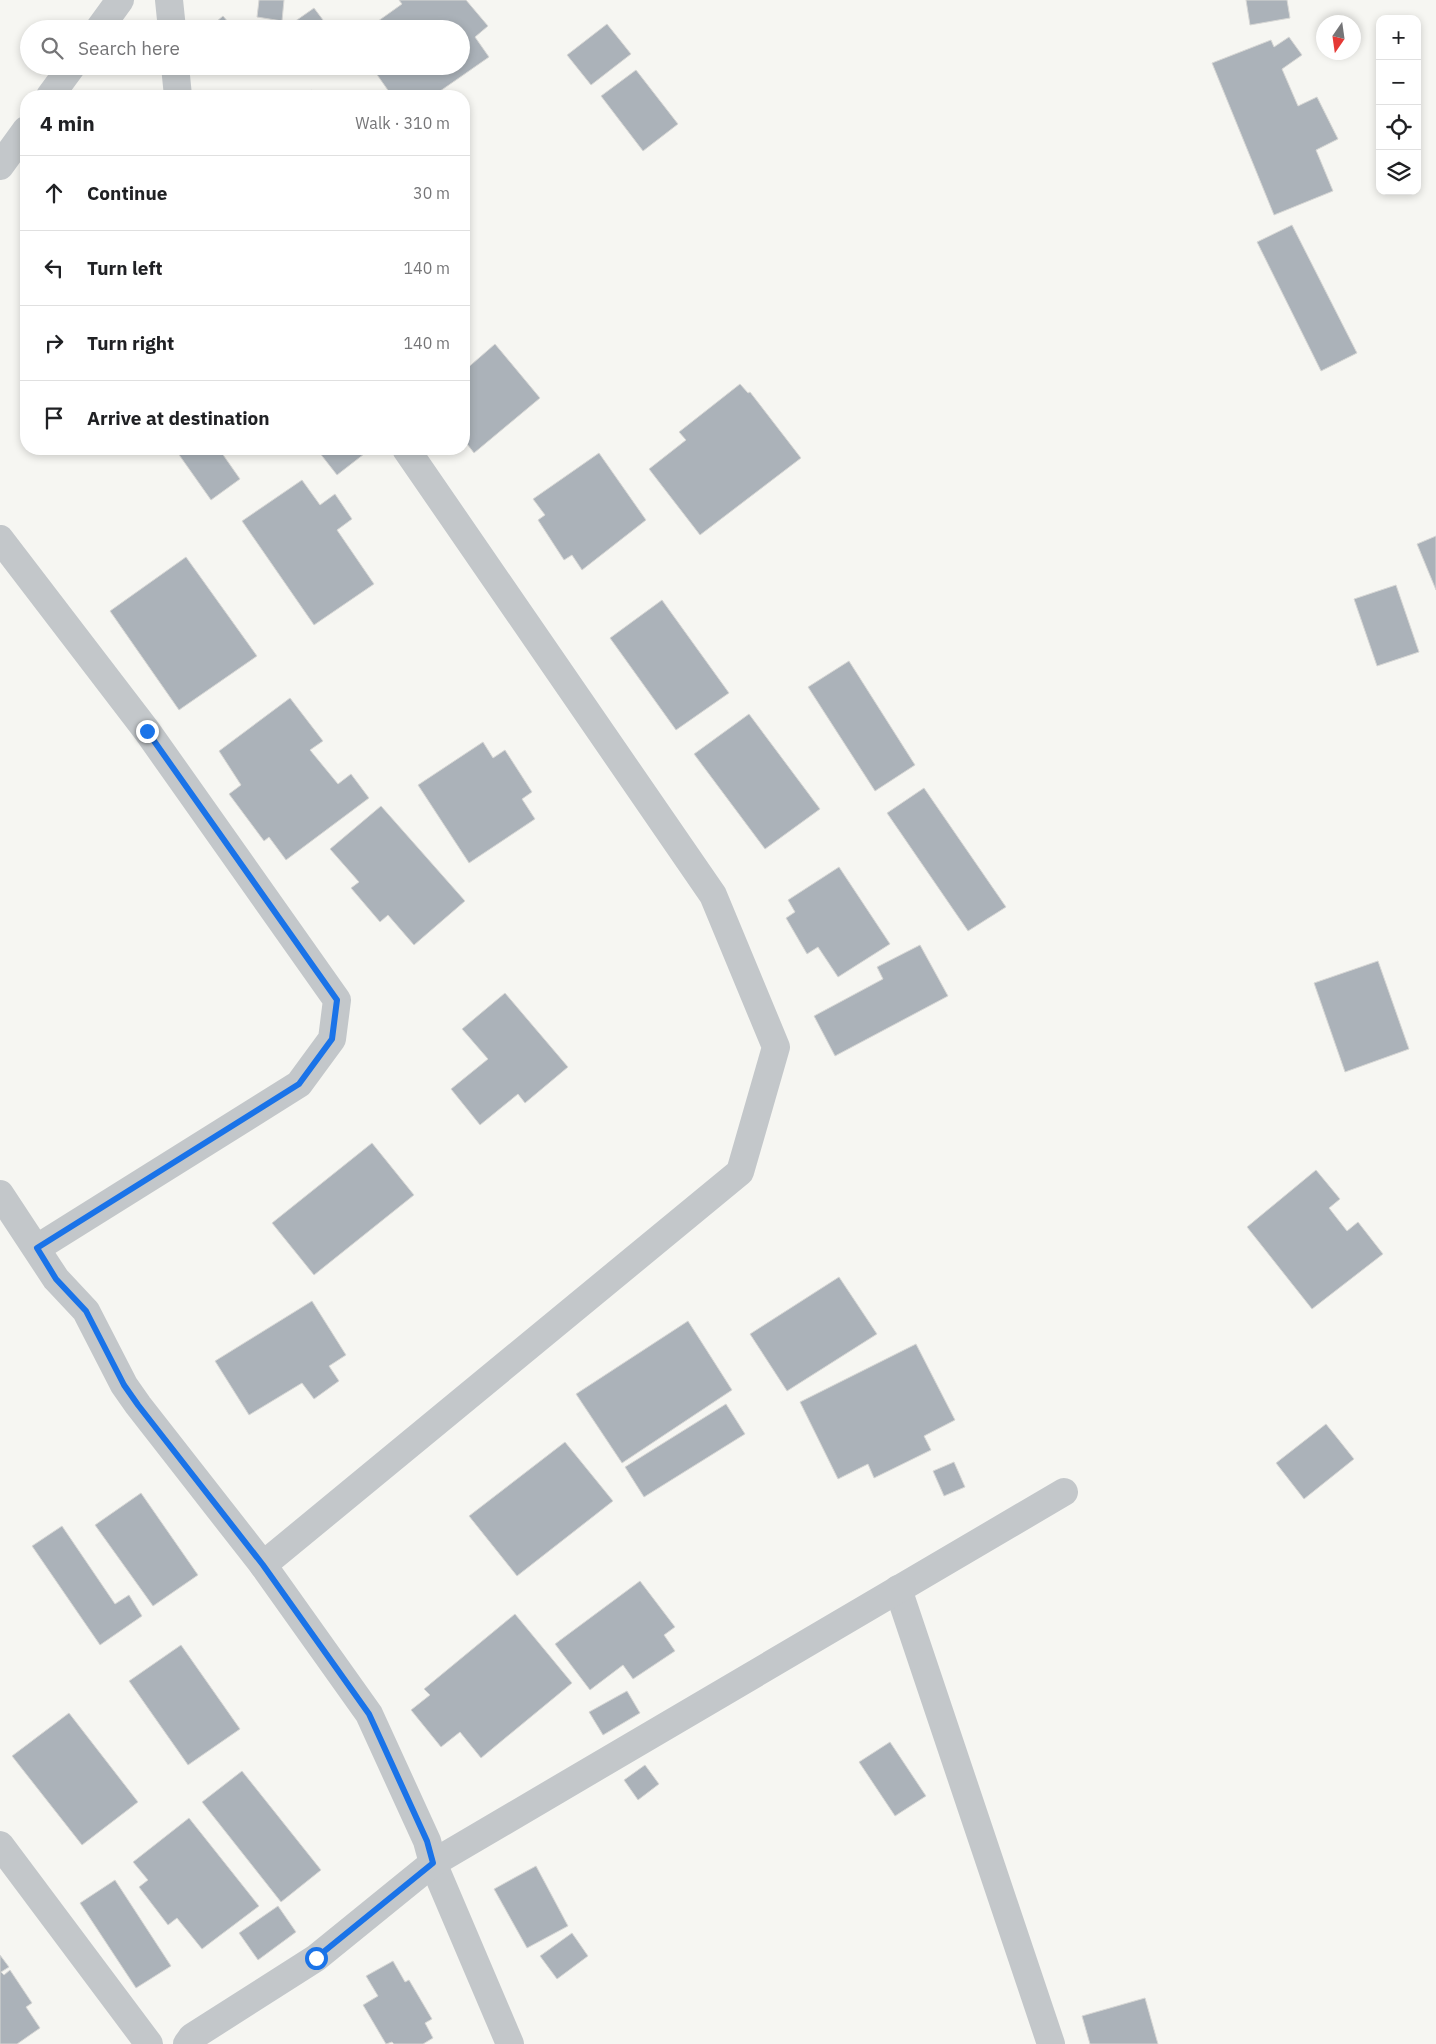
<!DOCTYPE html>
<meta charset="utf-8">
<style>
body{margin:0;font-family:"IBM Plex Sans",sans-serif;background:#f6f6f6;color:#202124}
.controls{position:absolute;right:15px;top:15px;display:grid;overflow:hidden;border-radius:10px;box-shadow:0 2px 8px #0003}
.controls button{width:45px;height:45px;display:grid;place-items:center;padding:0;border:0;border-bottom:1px solid #e0e0e0;background:#fff;color:#202124;font:25px sans-serif}
.compass{position:absolute;left:1316px;top:15px;width:45px;height:45px;border-radius:50%;background:#fff;box-shadow:0 2px 8px #0003;rotate:193deg}
.stop{position:absolute;width:15px;height:15px;margin:-11px;border:4px solid #1a73e8;border-radius:50%;background:#fff}
.stop.end{background:#1a73e8;border-color:#fff;box-shadow:0 1px 5px #0008}
.list{margin:0;padding:0;list-style:none}
h2{display:flex;justify-content:space-between;align-items:center;height:65px;margin:0;padding:0 20px;font-size:21px}
h2 small{font-size:16px;font-weight:400;color:#757577}
.list li{display:grid;grid-template-columns:32px 1fr auto;gap:15px;align-items:center;box-sizing:border-box;height:75px;padding:0 20px;border-top:1px solid #e0e0e0}
.list b{display:block;font-size:19px;white-space:nowrap}
.list em{font-size:16px;font-style:normal;color:#757577}
.icon{flex:none;width:28px;height:28px;fill:none;stroke:currentColor;stroke-width:2;stroke-linecap:round;stroke-linejoin:round}
.map{position:relative;flex:none;width:1436px;height:2044px;overflow:hidden}
.search{position:absolute;background:#fff;box-shadow:0 2px 8px #0003;left:20px;top:20px;width:450px;height:55px;display:flex;align-items:center;gap:12px;box-sizing:border-box;padding:0 18px;border-radius:28px;color:#757577;font-size:19px}
.panel{position:absolute;background:#fff;box-shadow:0 2px 8px #0003;left:20px;top:90px;width:450px;height:365px;border-radius:20px}
.map>svg:first-child{display:block}
</style>
<div class="map">
<svg width="1436" height="2044" viewBox="0 0 1436 2044">
<rect width="100%" height="100%" fill="#f6f6f2"/>
<g fill="#abb2b9" stroke="#d7d7d5">
<polygon points="259,0 284,0 282,21 257,17"/>
<polygon points="399,0 466,0 488,26 475,37 489,57 433,96 392,96 371,66 461,66 461,29 367,29 402,4"/>
<polygon points="1246,0 1287,0 1290,18 1250,25"/>
<polygon points="314,8 326,24 319,29 289,29 287,27"/>
<polygon points="223,16 234,29 212,29 210,27"/>
<polygon points="607,24 631,54 591,85 567,55"/>
<polygon points="1289,37 1302,55 1282,69 1298,106 1317,97 1338,139 1316,150 1333,191 1274,215 1212,63 1271,40 1274,47"/>
<polygon points="636,70 678,124 643,151 601,96"/>
<polygon points="312,90 317,96 303,96"/>
<polygon points="1292,225 1357,353 1321,371 1257,242"/>
<polygon points="495,344 540,398 474,453 464,440 464,371"/>
<polygon points="740,384 748,393 750,392 801,458 700,535 649,469 686,440 679,432"/>
<polygon points="175,449 219,449 240,479 211,500"/>
<polygon points="324,449 360,449 364,454 337,475 319,452"/>
<polygon points="599,453 646,520 582,570 572,555 564,560 538,520 545,515 533,499"/>
<polygon points="302,480 320,505 335,494 352,519 337,530 374,584 314,625 242,521"/>
<polygon points="1436,536 1436,590 1417,544"/>
<polygon points="186,557 257,656 179,710 110,611"/>
<polygon points="1396,585 1419,652 1377,666 1354,599"/>
<polygon points="662,600 729,693 676,730 610,638"/>
<polygon points="849,661 915,765 875,791 808,687"/>
<polygon points="290,698 323,741 310,750 338,784 351,774 369,798 286,860 269,837 264,841 229,794 241,785 219,751"/>
<polygon points="749,714 820,809 765,849 694,754"/>
<polygon points="483,742 493,758 505,750 532,792 522,799 535,819 469,863 418,785"/>
<polygon points="924,788 1006,907 968,931 887,813"/>
<polygon points="381,806 465,901 414,945 388,915 380,922 351,888 359,882 330,849"/>
<polygon points="839,867 890,944 838,977 818,947 807,954 786,918 795,912 788,900"/>
<polygon points="920,945 948,996 835,1056 814,1016 883,979 877,967"/>
<polygon points="1378,961 1409,1049 1345,1072 1314,983"/>
<polygon points="505,993 568,1067 525,1103 518,1094 480,1125 451,1089 488,1059 462,1029"/>
<polygon points="372,1143 414,1195 314,1275 272,1223"/>
<polygon points="1316,1170 1340,1199 1329,1208 1347,1231 1358,1222 1383,1254 1312,1309 1247,1227"/>
<polygon points="839,1277 877,1334 787,1391 750,1334"/>
<polygon points="312,1301 346,1355 329,1366 339,1381 314,1399 302,1383 249,1415 215,1361"/>
<polygon points="688,1321 732,1390 622,1463 576,1394"/>
<polygon points="916,1344 955,1420 924,1436 931,1450 874,1478 868,1464 838,1479 800,1402"/>
<polygon points="726,1404 745,1434 644,1497 625,1467"/>
<polygon points="1326,1424 1354,1459 1304,1499 1276,1463"/>
<polygon points="565,1442 613,1501 517,1576 469,1516"/>
<polygon points="954,1462 965,1487 944,1496 933,1471"/>
<polygon points="141,1493 198,1575 153,1606 95,1525"/>
<polygon points="62,1526 115,1604 129,1595 142,1616 100,1645 32,1546"/>
<polygon points="640,1581 675,1627 664,1635 675,1651 633,1679 623,1665 590,1690 555,1644"/>
<polygon points="515,1614 572,1683 481,1758 460,1732 441,1747 411,1710 430,1695 424,1689"/>
<polygon points="181,1645 240,1729 188,1765 129,1681"/>
<polygon points="627,1691 640,1713 603,1735 589,1712"/>
<polygon points="69,1713 138,1802 82,1845 12,1756"/>
<polygon points="890,1742 926,1796 895,1816 859,1762"/>
<polygon points="645,1765 659,1784 638,1800 624,1780"/>
<polygon points="242,1771 321,1870 281,1902 202,1802"/>
<polygon points="189,1818 259,1906 202,1949 177,1918 168,1925 139,1887 148,1880 133,1862"/>
<polygon points="536,1866 568,1926 527,1948 494,1889"/>
<polygon points="115,1880 171,1966 136,1988 80,1903"/>
<polygon points="278,1906 296,1932 258,1960 239,1933"/>
<polygon points="572,1933 588,1956 557,1979 540,1956"/>
<polygon points="0,1955 9,1967 1,1972 4,1975 10,1970 32,2003 26,2007 40,2028 17,2044 0,2044"/>
<polygon points="393,1961 405,1982 409,1980 432,2019 425,2023 433,2038 423,2044 394,2044 392,2042 386,2044 363,2005 378,1996 366,1976"/>
<polygon points="1145,1998 1158,2044 1090,2044 1082,2016"/>
</g>
<g fill="none" stroke-linecap="round" stroke-linejoin="round">
<g stroke="#c3c7ca" stroke-width="28">
<polyline points="169,0 172,29"/>
<polyline points="99,29 120,0"/>
<polyline points="175,66 178,96"/>
<polyline points="50,96 72,66"/>
<polyline points="0,166 26,130"/>
<polyline points="0,539 147,731 337,1000 332,1039 299,1084 37,1248"/>
<polyline points="0,1194 56,1279 86,1311 124,1385 138,1405 263,1565 369,1714 427,1841 433,1863 510,2044"/>
<polyline points="263,1565 740,1172 776,1047 713,895 406,449"/>
<polyline points="898,1589 1051,2044"/>
<polyline points="0,1845 149,2044"/>
<polyline points="187,2044 192,2037 316,1958 433,1863 1064,1492"/>
</g>
</g>
<g fill="none" stroke-linecap="round" stroke-linejoin="round">
<polyline stroke="#1a73e8" stroke-width="6" points="147,731 337,1000 332,1039 299,1084 37,1248 56,1279 86,1311 124,1385 138,1405 263,1565 369,1714 427,1841 433,1863 316,1958"/>
</g>
</svg>
<div class="controls">
<button>+</button>
<button>−</button>
<button><svg class="icon" aria-label="locate" viewBox="0 0 24 24"><circle cx="12" cy="12" r="6"/><path d="M12 2v4M12 18v4M2 12h4M18 12h4"/></svg></button>
<button><svg class="icon" aria-label="layers" viewBox="0 0 24 24"><path d="M12 4l9 5-9 5-9-5zM3 14l9 5 9-5"/></svg></button>
</div>
<svg class="compass" viewBox="-18 -18 36 36"><path d="M0-13l5 13h-10z" fill="#e53935"/><path d="M0 13l5-13h-10z" fill="#757577"/></svg>
<div class="stop" style="left:316px;top:1958px"></div>
<div class="stop end" style="left:147px;top:731px"></div>
<div class="search"><svg class="icon" aria-label="search" viewBox="0 0 24 24"><circle cx="10" cy="10" r="6"/><path d="M15 15l6 6"/></svg>Search here</div>
<section class="panel">
<h2>4 min<small>Walk · 310 m</small></h2>
<ul class="list">
<li><svg class="icon" aria-label="ahead" viewBox="0 0 24 24"><path d="M12 20V5M6 11l6-6 6 6"/></svg><div><b>Continue</b></div><em>30 m</em></li>
<li><svg class="icon" aria-label="left" viewBox="0 0 24 24"><path d="M17 20v-9H6M10 6l-5 5 5 5"/></svg><div><b>Turn left</b></div><em>140 m</em></li>
<li><svg class="icon" aria-label="right" viewBox="0 0 24 24"><path d="M7 20v-9h11M14 6l5 5-5 5"/></svg><div><b>Turn right</b></div><em>140 m</em></li>
<li><svg class="icon" aria-label="arrive" viewBox="0 0 24 24"><path d="M6 21V4h12l-3 4 3 4H6"/></svg><div><b>Arrive at destination</b></div></li>
</ul>
</section>
</div>
